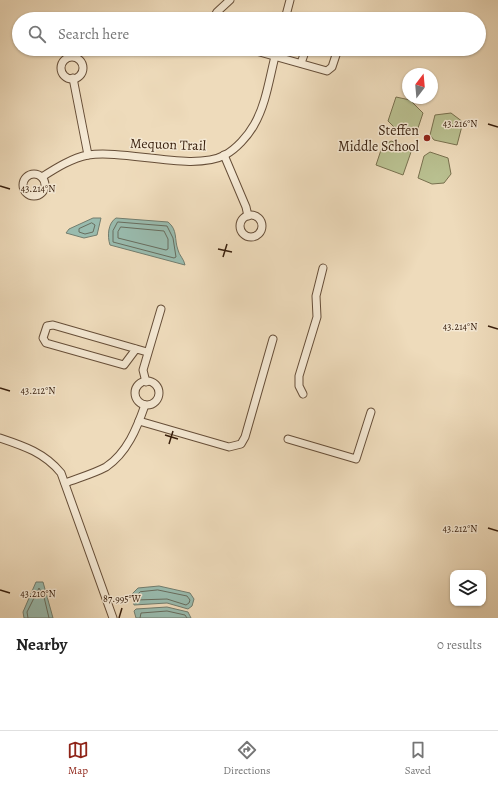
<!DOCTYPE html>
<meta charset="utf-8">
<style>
body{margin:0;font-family:Alegreya,serif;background:#f2f2f2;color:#222}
.controls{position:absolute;right:12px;bottom:12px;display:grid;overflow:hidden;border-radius:8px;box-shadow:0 1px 3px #0004}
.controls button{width:36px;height:36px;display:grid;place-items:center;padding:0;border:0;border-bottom:1px solid #e0e0e0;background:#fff;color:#222;font:20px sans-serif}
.compass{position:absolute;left:402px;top:68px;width:36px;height:36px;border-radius:50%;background:#fff;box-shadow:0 1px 3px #0004;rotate:16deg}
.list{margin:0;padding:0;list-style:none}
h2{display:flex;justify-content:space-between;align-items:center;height:52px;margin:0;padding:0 16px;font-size:17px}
h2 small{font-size:13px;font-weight:400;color:#767676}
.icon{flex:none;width:22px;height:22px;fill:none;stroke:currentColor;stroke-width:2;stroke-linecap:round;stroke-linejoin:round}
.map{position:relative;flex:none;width:498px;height:618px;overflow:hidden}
.search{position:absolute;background:#fff;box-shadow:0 1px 3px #0004;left:12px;right:12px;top:12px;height:44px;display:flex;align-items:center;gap:10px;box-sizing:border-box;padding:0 14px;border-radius:22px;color:#767676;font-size:15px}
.sheet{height:112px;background:#fff}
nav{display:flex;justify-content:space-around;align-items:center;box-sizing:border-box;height:56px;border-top:1px solid #e0e0e0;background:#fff;font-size:11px;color:#767676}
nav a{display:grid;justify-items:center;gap:2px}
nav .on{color:#8f2418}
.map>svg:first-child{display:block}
</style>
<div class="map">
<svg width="498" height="618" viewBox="0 0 498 618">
<rect width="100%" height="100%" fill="#eedbbb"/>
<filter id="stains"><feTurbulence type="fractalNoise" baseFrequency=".005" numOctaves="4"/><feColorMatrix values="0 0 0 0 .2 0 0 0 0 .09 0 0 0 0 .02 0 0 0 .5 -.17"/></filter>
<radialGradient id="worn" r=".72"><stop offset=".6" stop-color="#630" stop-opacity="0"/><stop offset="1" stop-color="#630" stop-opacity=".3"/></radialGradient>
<g fill="#b9c090" stroke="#78704e">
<polygon points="396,97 410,100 423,113 417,131 413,134 395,128 388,121"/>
<polygon points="451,113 463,122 457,145 434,140 430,135 435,115"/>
<polygon points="391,141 407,146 411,152 403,175 376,165 382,147"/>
<polygon points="430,152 448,158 451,174 444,183 432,184 418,178 424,156"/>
</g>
<g fill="#99bbae" stroke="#727d6e">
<polygon points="93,218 101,218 97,235 84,238 66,233 69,229"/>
<path d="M116 218 168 222C178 230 174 239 178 250 179 255 184 259 185 265L110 245C107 236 108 223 116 218Z"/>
<polygon points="36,582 43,582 53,618 24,618 23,612"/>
<polygon points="159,586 190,593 194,599 192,606 188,609 167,603 134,605 132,594 138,588"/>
<polygon points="167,607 188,612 191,618 136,618 134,611 136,609"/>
</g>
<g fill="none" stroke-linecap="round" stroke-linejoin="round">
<g stroke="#686d5e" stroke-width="1">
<polygon points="118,222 167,226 173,238 176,257 174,258 113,242 113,231"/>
<polygon points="92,223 95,225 93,232 85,234 79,232 79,229"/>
<polygon points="121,227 164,231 168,239 168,249 166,250 118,238 118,232"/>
<polygon points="158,590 187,596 190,600 189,603 186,605 167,599 136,600 136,596 140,592"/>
<polyline points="28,618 27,612 39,588 44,597 49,618"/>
<polyline points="140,618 141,613 167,611 185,615 187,618"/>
</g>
<defs>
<g id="minor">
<polyline points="213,19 217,12 230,0"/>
<polyline points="285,19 290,0"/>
<polyline points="249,49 327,71 332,67 338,49"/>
<circle cx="72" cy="68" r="11"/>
<polyline points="301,63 306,49"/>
<polyline points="73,78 88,155"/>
<polyline points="224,155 246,207 248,216"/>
<circle cx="34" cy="185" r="11"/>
<path d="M42 177C56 168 72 158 88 155 125 149 193 172 225 155 236 149 248 136 254 125 267 103 270 73 277 49"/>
<circle cx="251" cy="226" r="11"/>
<polyline points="136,349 124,365 46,343 43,338 47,326 53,325 147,352"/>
<circle cx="147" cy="393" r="12"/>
<polyline points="146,382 143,370 161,309"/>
<polyline points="303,394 299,386 299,376 317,317 316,296 323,268"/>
<polyline points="139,421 229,447 241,444 245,437 273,339"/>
<path d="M0 438C24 446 45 453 61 473L113 618"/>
<polyline points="288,439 356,459 371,412"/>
<path d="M65 483C78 478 93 474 106 467 127 453 137 428 145 405"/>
</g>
</defs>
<use href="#minor" stroke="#664e38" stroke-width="9"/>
<use href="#minor" stroke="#f4e8d3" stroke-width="7"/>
</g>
<path fill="none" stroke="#381f0d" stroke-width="1.5" d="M488 124 498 127M0 186 10 189M218 249 232 252M223 257 227 244M488 326 498 329M0 388 10 391M165 435 178 439M169 444 173 431M488 528 498 531M0 590 10 593M119 618 122 608"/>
<circle fill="#8f2418" stroke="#f4e8d3" stroke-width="1.5" cx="427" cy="138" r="4"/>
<g text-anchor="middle" stroke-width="3" stroke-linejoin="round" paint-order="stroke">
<g font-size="14" fill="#381f0d" stroke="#f4e8d3" text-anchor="end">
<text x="419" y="135">Steffen<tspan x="419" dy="16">Middle School</tspan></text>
</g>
<g font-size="14" fill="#381f0d" stroke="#f4e8d3">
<text transform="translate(168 144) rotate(2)" y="5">Mequon Trail</text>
</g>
</g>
<g font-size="10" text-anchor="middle" fill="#381f0d" stroke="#f4e8d3" stroke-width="3" stroke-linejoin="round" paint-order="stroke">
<text x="460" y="127">43.216°N</text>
<text x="38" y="192">43.214°N</text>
<text x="460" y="330">43.214°N</text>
<text x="38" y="394">43.212°N</text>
<text x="460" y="532">43.212°N</text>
<text x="38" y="597">43.210°N</text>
<text x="122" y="602">87.995°W</text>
</g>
<rect width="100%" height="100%" filter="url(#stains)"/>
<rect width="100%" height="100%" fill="url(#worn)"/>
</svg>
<div class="controls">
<button><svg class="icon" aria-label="layers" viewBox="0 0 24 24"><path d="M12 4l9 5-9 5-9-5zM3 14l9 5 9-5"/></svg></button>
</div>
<svg class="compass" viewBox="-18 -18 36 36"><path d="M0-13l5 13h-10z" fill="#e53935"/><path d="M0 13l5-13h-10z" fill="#767676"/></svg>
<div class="search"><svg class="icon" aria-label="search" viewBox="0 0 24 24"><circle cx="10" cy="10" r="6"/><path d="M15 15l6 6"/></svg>Search here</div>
</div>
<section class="sheet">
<h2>Nearby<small>0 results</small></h2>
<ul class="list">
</ul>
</section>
<nav>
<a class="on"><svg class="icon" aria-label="map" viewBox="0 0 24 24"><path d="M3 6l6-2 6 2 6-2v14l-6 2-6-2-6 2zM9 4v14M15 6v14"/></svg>Map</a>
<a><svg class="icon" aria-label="directions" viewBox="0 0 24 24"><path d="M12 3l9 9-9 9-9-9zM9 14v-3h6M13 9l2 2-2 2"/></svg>Directions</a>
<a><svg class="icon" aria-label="saved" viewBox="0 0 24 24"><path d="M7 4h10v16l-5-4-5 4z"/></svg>Saved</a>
</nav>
